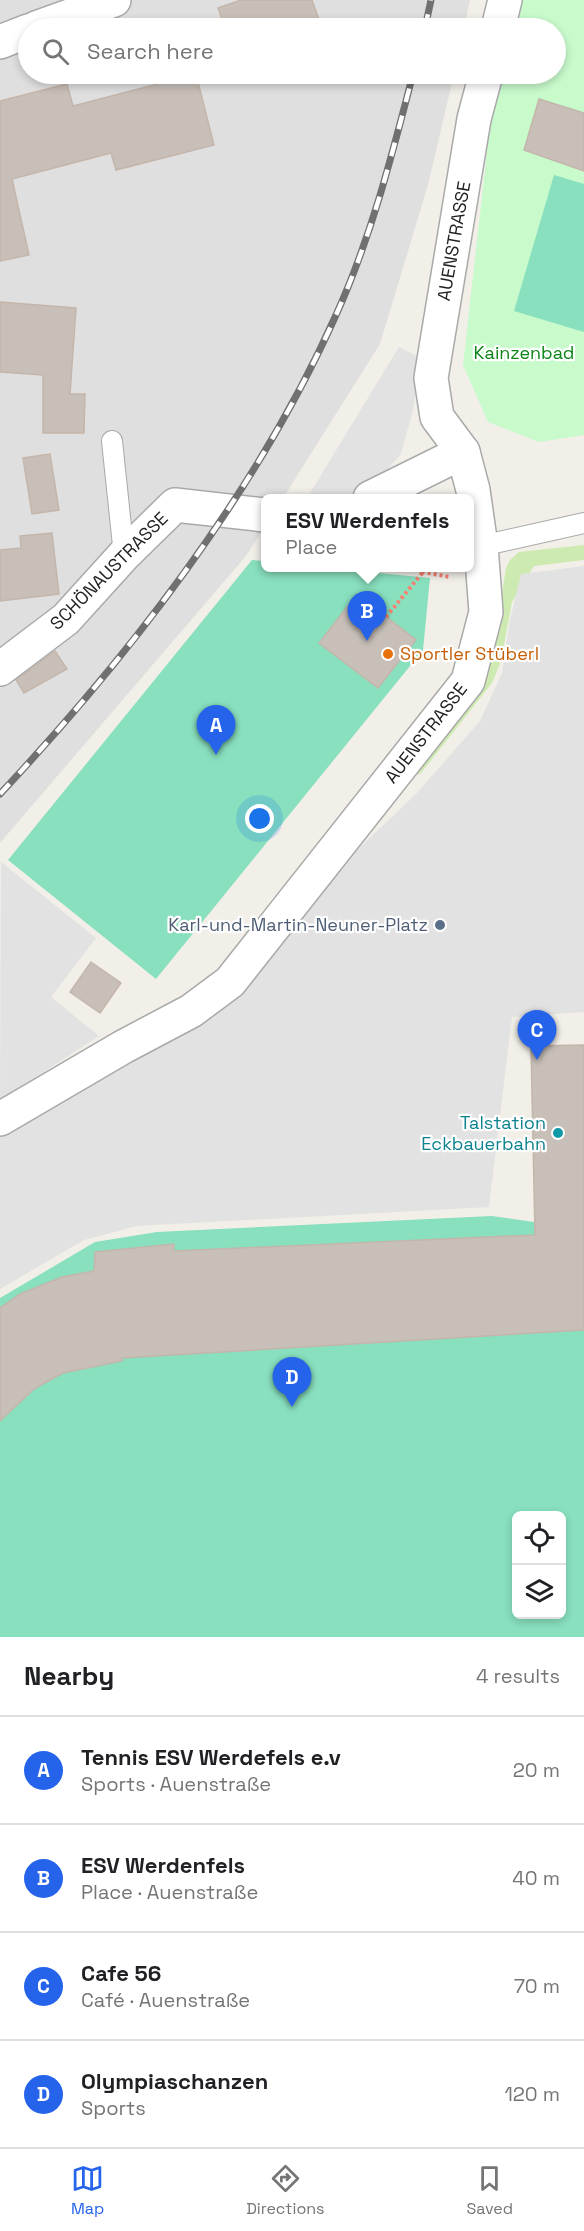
<!DOCTYPE html>
<meta charset="utf-8">
<style>
body{margin:0;font-family:"Space Grotesk",sans-serif;background:#f2f2f2;color:#202124}
.controls{position:absolute;right:18px;bottom:18px;display:grid;overflow:hidden;border-radius:9px;box-shadow:0 3px 9px #0003}
.controls button{width:54px;height:54px;display:grid;place-items:center;padding:0;border:0;border-bottom:2px solid #e0e0e0;background:#fff;color:#202124;font:30px sans-serif}
.you{position:absolute;left:260px;top:819px;width:21px;height:21px;margin:-15px;border:4px solid #fff;border-radius:50%;background:#1a73e8;box-shadow:0 0 0 9px #1a73e833}
.badge{display:grid;place-items:center;width:39px;height:39px;border-radius:50%;background:#2563eb;color:#fff;font-size:20px;font-weight:700}
.pin{position:absolute;translate:-50% -50px;filter:drop-shadow(0 2px 3px #0008)}
.pin::after{content:'';position:absolute;top:32px;width:21px;height:18px;background:inherit;clip-path:polygon(0 0,100% 0,50% 100%)}
.popup{position:absolute;left:261px;top:494px;width:213px;height:78px;box-sizing:border-box;display:grid;place-content:center;border-radius:9px;background:#fff;filter:drop-shadow(0 2px 4px #0005);font-size:20px;white-space:nowrap;color:#757577}
.popup b{font-size:22px;color:#202124}
.popup::after{content:'';position:absolute;left:50%;top:100%;margin-left:-12px;border:12px solid transparent;border-top-color:#fff}
.list{margin:0;padding:0;list-style:none}
h2{display:flex;justify-content:space-between;align-items:center;height:78px;margin:0;padding:0 24px;font-size:26px}
h2 small{font-size:20px;font-weight:400;color:#757577}
.list li{display:grid;grid-template-columns:39px 1fr auto;gap:18px;align-items:center;box-sizing:border-box;height:108px;padding:0 24px;border-top:2px solid #e0e0e0}
.list b{display:block;font-size:22px;white-space:nowrap}
.list p{margin:0;font-size:20px;white-space:nowrap;color:#757577}
.list em{font-size:20px;font-style:normal;color:#757577}
.icon{flex:none;width:33px;height:33px;fill:none;stroke:currentColor;stroke-width:2;stroke-linecap:round;stroke-linejoin:round}
.map{position:relative;flex:none;width:584px;height:1637px;overflow:hidden}
.search{position:absolute;background:#fff;box-shadow:0 3px 9px #0003;left:18px;right:18px;top:18px;height:66px;display:flex;align-items:center;gap:15px;box-sizing:border-box;padding:0 21px;border-radius:33px;color:#757577;font-size:22px}
.sheet{height:510px;background:#fff}
nav{display:flex;justify-content:space-around;align-items:center;box-sizing:border-box;height:84px;border-top:2px solid #e0e0e0;background:#fff;font-size:16px;color:#757577}
nav a{display:grid;justify-items:center;gap:3px}
nav .on{color:#2563eb}
.map>svg:first-child{display:block}
</style>
<div class="map">
<svg width="584" height="1637" viewBox="0 0 584 1637">
<rect width="100%" height="100%" fill="#f2efe9"/>
<polygon fill="#e0dfdf" points="0,0 470,0 464,28 28,28 28,74 454,74 428,185 380,344 283,498 265,498 265,526 246,556 0,843"/>
<polygon fill="#cdebb0" points="584,545 584,560 534,566 512,602 501,661 492,683 421,773 410,778 481,685 493,651 506,568 510,560 519,552"/>
<polygon fill="#c8facc" points="522,0 584,0 584,435 539,442 488,422 463,365 490,126 504,74 556,74 556,28 515,28"/>
<g fill="#88e0be" fill-rule="evenodd">
<polygon points="554,175 584,184 584,332 514,311"/>
<polygon points="252,560 265,561 265,568 326,568 430,578 423,650 156,979 8,860"/>
<path d="M492 1216 568 1227 584 1226V1637H0V1298L95 1242 157 1232ZM516 1516H562V1614H516Z"/>
</g>
<g fill="#e2e2e2">
<polygon points="399,347 421,358 413,410 401,454 369,490 348,498 307,498"/>
<polygon points="584,566 584,1012 512,1017 489,1207 137,1226 84,1240 0,1289 0,1138 18,1126 204,1020 239,997 354,853 416,794 480,721 502,673 510,620 521,574"/>
<polygon points="1,862 96,938 51,997 99,1036 0,1100"/>
</g>
<g fill="#c7bfb8" stroke="#c4b6ab" stroke-width="1.5">
<polygon points="241,0 312,0 322,28 225,28 218,8"/>
<polygon points="196,74 214,145 116,170 111,153 12,179 29,255 0,261 0,101 67,84 73,106"/>
<polygon points="539,99 584,113 584,171 524,150"/>
<polygon points="0,302 76,308 70,394 85,394 84,433 43,433 43,375 0,372"/>
<polygon points="50,454 59,510 32,514 23,458"/>
<polygon points="52,533 59,594 0,601 0,550 21,548 20,536"/>
<polygon points="357,594 416,640 378,688 319,643"/>
<polygon points="55,651 67,669 24,693 16,680"/>
<polygon points="91,962 121,983 100,1013 70,992"/>
<polygon points="584,1045 584,1330 122,1358 122,1361 63,1373 48,1381 34,1389 0,1421 0,1308 20,1294 62,1277 94,1271 95,1252 174,1244 174,1251 535,1235 531,1046"/>
</g>
<g fill="none" stroke-linecap="round" stroke-linejoin="round">
<defs>
<g id="service">
<polyline points="112,441 124,555"/>
<polyline points="481,546 584,523"/>
</g>
<g id="minor">
<polyline points="36,28 114,0"/>
<polyline points="498,28 505,0"/>
<polyline points="0,42 28,31"/>
<polyline points="370,498 463,452"/>
<polyline points="0,669 66,619 124,555 175,505 265,515"/>
<polyline points="0,1119 123,1047 191,1011 230,982 468,681 486,612 481,546 473,490 463,452 437,417 431,378 474,119 486,74"/>
</g>
</defs>
<use href="#service" stroke="#a9a9a9" stroke-width="22"/>
<use href="#minor" stroke="#a9a9a9" stroke-width="36"/>
<g stroke="#fa8072" stroke-width="4" stroke-dasharray="3 3" stroke-linecap="butt">
<polyline points="417,568 423,572 450,577"/>
<polyline points="386,617 423,572"/>
</g>
<use href="#service" stroke="#fff" stroke-width="20"/>
<use href="#minor" stroke="#fff" stroke-width="33"/>
<defs>
<g id="rail">
<polyline points="425,28 431,0"/>
<path d="M0 794C131 654 258 490 336 315 371 238 392 155 413 74"/>
</g>
</defs>
<use href="#rail" stroke="#707070" stroke-width="7"/>
<use href="#rail" stroke="#fff" stroke-width="4.5" stroke-dasharray="14" stroke-linecap="butt"/>
</g>
<circle fill="#e8710a" stroke="#fff" stroke-width="2" cx="388" cy="654" r="6"/>
<circle fill="#5c6f8a" stroke="#fff" stroke-width="2" cx="440" cy="925" r="6"/>
<circle fill="#0f9aa8" stroke="#fff" stroke-width="2" cx="558" cy="1133" r="6"/>
<g text-anchor="middle" stroke-width="4.5" stroke-linejoin="round" paint-order="stroke">
<g font-size="18" fill="#222" stroke="#fff">
<text transform="translate(454 241) rotate(-80)" y="6">AUENSTRASSE</text>
<text transform="translate(109 571) rotate(-45)" y="6">SCHÖNAUSTRASSE</text>
<text transform="translate(426 733) rotate(-52)" y="6">AUENSTRASSE</text>
</g>
<g font-size="18" fill="#0c8416" stroke="#fff">
<text x="524" y="359">Kainzenbad</text>
</g>
<g font-size="18" fill="#c56008" stroke="#fff" text-anchor="start">
<text x="400" y="660">Sportler Stüberl</text>
</g>
<g font-size="18" fill="#4e5e75" stroke="#fff" text-anchor="end">
<text x="428" y="931">Karl-und-Martin-Neuner-Platz</text>
</g>
<g font-size="18" fill="#0d838f" stroke="#fff" text-anchor="end">
<text x="546" y="1129">Talstation<tspan x="546" dy="21">Eckbauerbahn</tspan></text>
</g>
</g>
</svg>
<div class="controls">
<button><svg class="icon" aria-label="locate" viewBox="0 0 24 24"><circle cx="12" cy="12" r="6"/><path d="M12 2v4M12 18v4M2 12h4M18 12h4"/></svg></button>
<button><svg class="icon" aria-label="layers" viewBox="0 0 24 24"><path d="M12 4l9 5-9 5-9-5zM3 14l9 5 9-5"/></svg></button>
</div>
<div class="you"></div>
<div class="pin badge" style="left:216px;top:755px">A</div>
<div class="pin badge" style="left:367px;top:641px">B</div>
<div class="popup"><b>ESV Werdenfels</b>Place</div>
<div class="pin badge" style="left:537px;top:1060px">C</div>
<div class="pin badge" style="left:292px;top:1407px">D</div>
<div class="search"><svg class="icon" aria-label="search" viewBox="0 0 24 24"><circle cx="10" cy="10" r="6"/><path d="M15 15l6 6"/></svg>Search here</div>
</div>
<section class="sheet">
<h2>Nearby<small>4 results</small></h2>
<ul class="list">
<li><span class="badge">A</span><div><b>Tennis ESV Werdefels e.v</b><p>Sports · Auenstraße</p></div><em>20 m</em></li>
<li><span class="badge">B</span><div><b>ESV Werdenfels</b><p>Place · Auenstraße</p></div><em>40 m</em></li>
<li><span class="badge">C</span><div><b>Cafe 56</b><p>Café · Auenstraße</p></div><em>70 m</em></li>
<li><span class="badge">D</span><div><b>Olympiaschanzen</b><p>Sports</p></div><em>120 m</em></li>
</ul>
</section>
<nav>
<a class="on"><svg class="icon" aria-label="map" viewBox="0 0 24 24"><path d="M3 6l6-2 6 2 6-2v14l-6 2-6-2-6 2zM9 4v14M15 6v14"/></svg>Map</a>
<a><svg class="icon" aria-label="directions" viewBox="0 0 24 24"><path d="M12 3l9 9-9 9-9-9zM9 14v-3h6M13 9l2 2-2 2"/></svg>Directions</a>
<a><svg class="icon" aria-label="saved" viewBox="0 0 24 24"><path d="M7 4h10v16l-5-4-5 4z"/></svg>Saved</a>
</nav>
